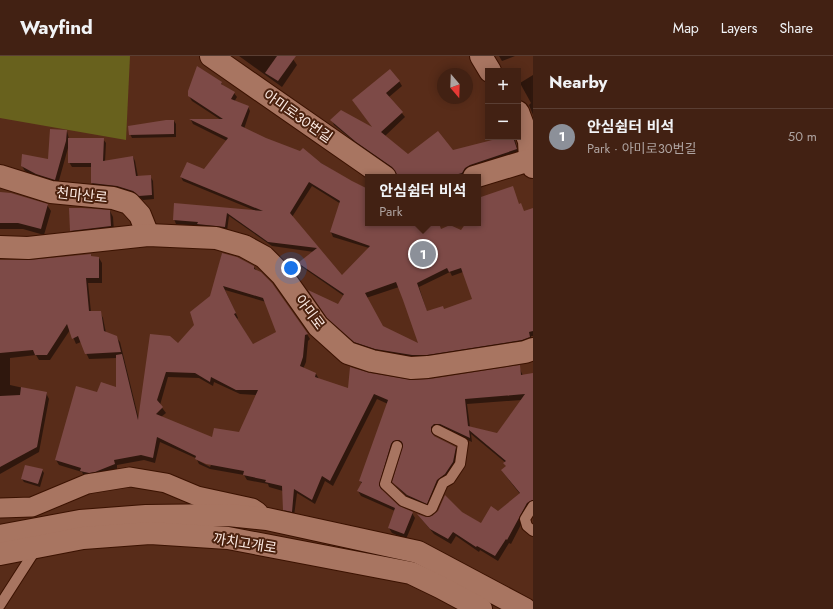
<!DOCTYPE html>
<meta charset="utf-8">
<style>
body{margin:0;font-family:Jost,"Noto Sans KR",sans-serif;background:#49291c;color:#f1f3f6}
.controls{position:absolute;right:12px;top:12px;display:grid;overflow:hidden;border-radius:0px;box-shadow:0 2px 10px #0003}
.controls button{width:36px;height:36px;display:grid;place-items:center;padding:0;border:0;border-bottom:1px solid #5a3e33;background:#422113;color:#f1f3f6;font:20px sans-serif}
.compass{position:absolute;left:437px;top:12px;width:36px;height:36px;border-radius:50%;background:#422113;box-shadow:0 2px 10px #0003;rotate:161deg}
.you{position:absolute;left:291px;top:212px;width:14px;height:14px;margin:-10px;border:3px solid #fff;border-radius:50%;background:#1a73e8;box-shadow:0 0 0 6px #1a73e833}
.badge{display:grid;place-items:center;width:26px;height:26px;border-radius:50%;background:#8c9099;color:#fff;font-size:13px;font-weight:700}
.pin{position:absolute;translate:-50% -50%;border:2px solid #fff;box-shadow:0 1px 4px #0006}
.popup{position:absolute;left:365px;top:118px;width:116px;height:52px;box-sizing:border-box;display:grid;place-content:center;border-radius:0px;background:#422113;filter:drop-shadow(0 1px 3px #0005);font-size:13px;white-space:nowrap;color:#aea3a0}
.popup b{font-size:15px;color:#f1f3f6}
.popup::after{content:'';position:absolute;left:50%;top:100%;margin-left:-8px;border:8px solid transparent;border-top-color:#422113}
.list{margin:0;padding:0;list-style:none}
h2{display:flex;justify-content:space-between;align-items:center;height:52px;margin:0;padding:0 16px;font-size:17px}
h2 small{font-size:13px;font-weight:400;color:#aea3a0}
.list li{display:grid;grid-template-columns:26px 1fr auto;gap:12px;align-items:center;box-sizing:border-box;height:56px;padding:0 16px;border-top:1px solid #5a3e33}
.list b{display:block;font-size:15px;white-space:nowrap}
.list p{margin:0;font-size:13px;white-space:nowrap;color:#aea3a0}
.list em{font-size:13px;font-style:normal;color:#aea3a0}
.map{position:relative;flex:none;width:533px;height:553px;overflow:hidden}
header{display:flex;align-items:center;gap:24px;box-sizing:border-box;height:56px;padding:0 20px;background:#422113;border-bottom:1px solid #5a3e33}
header strong{font-size:19px}
nav{display:flex;gap:22px;margin-inline-start:auto;font-size:14px}
main{display:flex}
aside{flex:1;background:#422113}
.map>svg:first-child{display:block}
</style>
<header>
<strong>Wayfind</strong>
<nav><a>Map</a><a>Layers</a><a>Share</a></nav>
</header>
<main>
<div class="map">
<svg width="533" height="553" viewBox="0 0 533 553">
<rect width="100%" height="100%" fill="#582c19"/>
<polygon fill="#68611d" points="0,0 130,0 126,84 0,62"/>
<g fill="#0007" fill-rule="evenodd">
<polygon points="239,0 290,0 293,3 297,9 282,31"/>
<polygon points="499,0 515,0 502,5"/>
<polygon points="533,19 533,59 529,49 531,47 520,27"/>
<polygon points="399,25 402,30 389,41 405,61 385,80 408,99 452,95 508,81 514,81 519,98 458,121 400,121 396,116 360,90 334,69 332,64 374,73 356,49"/>
<path d="M221 27 224 31 234 37 237 41 234 46 248 51 250 55 244 73 321 107 351 126 368 134V167H438L441 174 461 176 471 167H478V164L533 158V280H531L532 286 415 304 378 297 358 290 331 265 344 240 302 211 299 207 314 196 272 190 229 160 227 175 201 172 200 170 176 168 174 163 175 148 256 155 183 125 181 121 205 114 227 85 193 68 191 64H221L192 45 189 40ZM312 130 341 148 331 176 333 181 369 192 342 221 292 161ZM450 216 452 220 463 216 474 244 444 254 427 256 419 231ZM399 231 420 289 382 271 366 242Z"/>
<polygon points="174,65 176,68 176,81 132,82 130,78"/>
<polygon points="67,75 69,83 103,83 106,87 105,106 133,101 135,105 138,121 150,120 153,125 154,143 143,144 136,139 95,132 92,127 92,111 72,111 69,106 68,92 58,128 39,123 25,115 22,110 49,104"/>
<polygon points="0,137 47,149 51,155 44,179 23,173 0,173"/>
<polygon points="110,155 113,161 114,176 74,180 71,175"/>
<path d="M222 198 253 210 307 278 310 283 308 285 306 306 303 313 316 318 319 323 348 333 369 318 412 325 430 324 519 311 523 320 533 318V450L530 451 511 488 509 487 498 505 480 494 479 496 456 480 451 488 434 478 419 460 426 462 461 456 482 468 520 438 502 415 507 411 506 407 471 378 472 386 443 373 434 376 433 380 455 391 458 397 456 412 430 452 411 444 397 431 394 426 404 390 402 389 396 390 393 393 381 435 398 451 412 457 415 462 406 483 392 477 389 472 395 455 361 440 358 435 362 428 360 425 388 348 377 343 333 430 325 425 315 448 297 437 294 460 288 459 284 454 283 435 269 431 268 428 247 424 244 419 210 413 199 408 197 404 210 411 211 409 160 386 155 407 144 404 117 409V413L98 420H84L82 416 59 409 56 404 98 337 117 332V302L89 303 81 286 76 288 70 274 50 304H39L36 299 10 302V329L46 337 49 343 39 396 0 418V206L29 205 90 199 92 201 99 202 102 207V227H88L91 256H100L103 262 106 277 116 281 120 286 139 364 178 288 195 269 211 240ZM225 234 266 246 277 276 253 289 237 263 238 262ZM168 321 199 322 213 330 214 326 240 338 257 339 240 377 213 383 161 361 166 357 160 349ZM522 344 497 378 470 371 467 348Z"/>
<polygon points="42,414 44,417 40,431 24,426 22,423"/>
</g>
<g fill="#7d4a47" fill-rule="evenodd">
<polygon points="277,0 296,0 278,25 265,17"/>
<path d="M197 10 222 26 221 28 235 36 231 43 249 50 241 70 266 82 300 95 303 92 321 107 352 125 368 133V167H439L441 173 450 169 461 174 466 167H478V142L513 130 519 148 521 147 524 155 533 152V275L529 276 530 281 522 284 427 299H412L375 293 354 286 327 262 308 234 338 248 344 238 298 207 317 192 268 186 227 157 225 171 197 168 198 166 173 164 174 147 263 155 180 121 187 106 204 113 228 82 189 63H223L188 40V35ZM309 126 340 145 330 176 370 190 342 219 290 157ZM447 212 449 216 461 212 472 243 444 253 443 250 427 255 417 227ZM396 226 403 244 418 287 383 270 365 237Z"/>
<polygon points="390,13 400,25 386,37 403,56 381,76 408,98 438,75 453,94 504,81 513,81 517,93 470,109 465,112 462,117 448,121 399,121 392,111 356,86 330,64 341,54 372,71 352,44"/>
<polygon points="166,64 174,64 174,78 129,79 128,70"/>
<polygon points="50,73 67,74 66,85 55,124 36,118 21,110 22,98 48,103"/>
<polygon points="68,82 104,82 103,105 133,100 136,120 151,119 152,139 139,140 133,135 117,130 91,127 91,107 95,107 68,107"/>
<polygon points="0,136 11,137 48,148 41,173 18,167 0,167"/>
<polygon points="69,152 83,152 110,154 111,170 70,175"/>
<path d="M222 197 237 201 254 210V213L261 216 272 227 308 278 305 279 303 301 300 310 316 317 315 321 348 332 350 311 370 317 412 324 430 323 520 309 521 319 533 317V444L527 447 507 484 506 483 495 500 477 490 476 491 453 476 448 483 430 473 417 458 426 461 432 460 438 455 445 439 462 456 481 467 491 450 498 455 520 437 501 414 506 410 503 407 506 405 469 374 470 382 440 368H434L431 371V375L434 380 456 391 453 406 445 418 437 424 427 448 407 439 392 426 403 389 402 386 399 384 393 385 391 388 379 429 381 433 399 450 413 456 404 478 388 472 395 452 357 435 362 426 359 425 388 344 374 338 330 425 322 420 312 444 294 433 292 456 283 454 282 430 265 426 266 424 243 419 244 415 206 408 195 403 196 400 157 381 153 402 141 399 114 404 115 408 95 416 89 417 80 415 81 412 55 404 76 330 97 336 101 326 116 331V299L122 298 138 364 150 278 170 280 178 287 194 269 190 256 210 240ZM223 230 263 242 276 276 253 288 234 258 236 257ZM166 316 195 317 210 326 211 321 236 334H258L239 376 214 372 212 381 156 358 163 351 157 344ZM525 338 497 377 468 370 465 343Z"/>
<polygon points="91,198 91,200 99,201 99,222 86,222 89,255 101,255 104,275 117,280 121,296 85,298 78,280 72,283 67,268 47,299 35,299 33,294 0,297 0,204 29,204"/>
<polygon points="21,331 47,336 37,391 0,411 0,340 20,339"/>
<polygon points="25,409 43,413 38,428 21,423"/>
</g>
<g fill="none" stroke-linecap="round" stroke-linejoin="round">
<defs>
<g id="service">
<polyline points="397,390 385,428 403,445 428,455 432,452 443,427 450,423 460,408 463,387 437,374"/>
<polyline points="533,450 525,463 527,470 533,475"/>
<polyline points="0,549 36,493"/>
</g>
<polyline id="minor" points="0,452 32,451 87,428 130,421 166,427 197,440 252,452 258,456"/>
<g id="tertiary">
<polyline points="211,0 385,121"/>
<polyline points="481,0 490,15"/>
<polyline points="518,56 529,85 530,104 533,111"/>
<polyline points="0,120 51,136 113,142 129,147 140,159 148,179"/>
<polyline points="474,121 530,104"/>
<polyline points="0,191 28,192 148,179 216,182 244,190 264,201 282,219 318,270 348,297 372,305 411,312 428,311 525,296 533,293"/>
<polyline points="0,480 80,465 146,460 228,459 267,463 418,496 525,553"/>
<polyline points="0,498 83,482 150,477 228,482 411,517 440,531 481,553"/>
</g>
</defs>
<use href="#service" stroke="#3b1201" stroke-width="12"/>
<use href="#minor" stroke="#3b1201" stroke-width="21"/>
<use href="#tertiary" stroke="#3b1201" stroke-width="24"/>
<use href="#service" stroke="#a87561" stroke-width="10"/>
<use href="#minor" stroke="#a87561" stroke-width="19"/>
<use href="#tertiary" stroke="#a87561" stroke-width="22"/>
</g>
<g text-anchor="middle" stroke-width="4" stroke-linejoin="round" paint-order="stroke">
<g font-size="14" fill="#fceae3" stroke="#4c220f">
<text transform="translate(298 60) rotate(35)" y="5">아미로30번길</text>
<text transform="translate(82 139) rotate(6)" y="5">천마산로</text>
<text transform="translate(310 256) rotate(53)" y="5">아미로</text>
<text transform="translate(245 487) rotate(9)" y="5">까치고개로</text>
</g>
</g>
</svg>
<div class="controls">
<button>+</button>
<button>−</button>
</div>
<svg class="compass" viewBox="-18 -18 36 36"><path d="M0-13l5 13h-10z" fill="#e53935"/><path d="M0 13l5-13h-10z" fill="#aea3a0"/></svg>
<div class="you"></div>
<div class="pin badge" style="left:423px;top:198px">1</div>
<div class="popup"><b>안심쉼터 비석</b>Park</div>
</div>
<aside>
<h2>Nearby<small></small></h2>
<ul class="list">
<li><span class="badge">1</span><div><b>안심쉼터 비석</b><p>Park · 아미로30번길</p></div><em>50 m</em></li>
</ul>
</aside>
</main>
